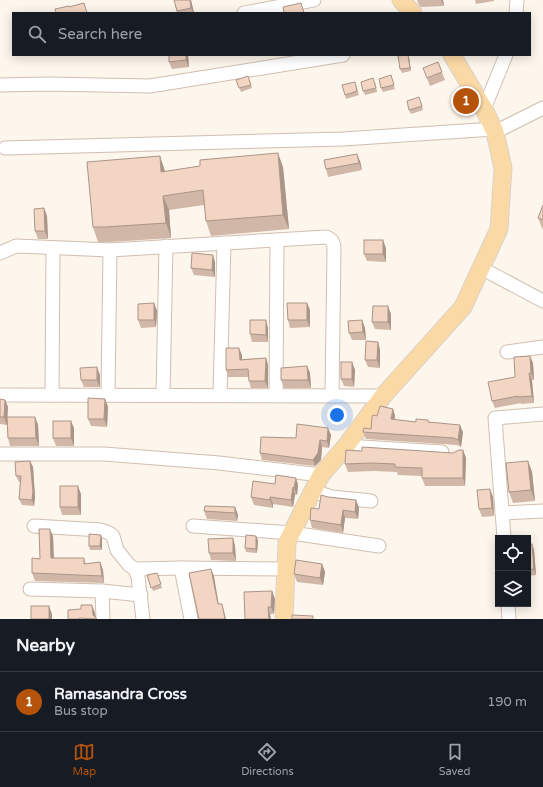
<!DOCTYPE html>
<style>
body{margin:0;font-family:"Varela Round",sans-serif;background:#242831;color:#f1f3f6}
.controls{position:absolute;right:12px;bottom:12px;display:grid;overflow:hidden;border-radius:0px;box-shadow:0 2px 10px #0003}
.controls button{width:36px;height:36px;display:grid;place-items:center;padding:0;border:0;border-bottom:1px solid #363941;background:#171b24;color:#f1f3f6;font:20px sans-serif}
.you{position:absolute;left:337px;top:415px;width:14px;height:14px;margin:-10px;border:3px solid #fff;border-radius:50%;background:#1a73e8;box-shadow:0 0 0 6px #1a73e833}
.badge{display:grid;place-items:center;width:26px;height:26px;border-radius:50%;background:#b45309;color:#fff;font-size:13px;font-weight:700}
.pin{position:absolute;translate:-50% -50%;border:2px solid #fff;box-shadow:0 1px 4px #0006}
.list{margin:0;padding:0;list-style:none}
h2{display:flex;justify-content:space-between;align-items:center;height:52px;margin:0;padding:0 16px;font-size:17px}
h2 small{font-size:13px;font-weight:400;color:#9ea1a6}
.list li{display:grid;grid-template-columns:26px 1fr auto;gap:12px;align-items:center;box-sizing:border-box;height:60px;padding:0 16px;border-top:1px solid #363941}
.list b{display:block;font-size:15px;white-space:nowrap}
.list p{margin:0;font-size:13px;white-space:nowrap;color:#9ea1a6}
.list em{font-size:13px;font-style:normal;color:#9ea1a6}
.icon{flex:none;width:22px;height:22px;fill:none;stroke:currentColor;stroke-width:2;stroke-linecap:round;stroke-linejoin:round}
.map{position:relative;flex:none;width:543px;height:619px;overflow:hidden}
.search{position:absolute;background:#171b24;box-shadow:0 2px 10px #0003;left:12px;right:12px;top:12px;height:44px;display:flex;align-items:center;gap:10px;box-sizing:border-box;padding:0 14px;border-radius:0px;color:#9ea1a6;font-size:15px}
.sheet{height:112px;background:#171b24}
nav{display:flex;justify-content:space-around;align-items:center;box-sizing:border-box;height:56px;border-top:1px solid #363941;background:#171b24;font-size:11px;color:#9ea1a6}
nav a{display:grid;justify-items:center;gap:2px}
nav .on{color:#b45309}
.map>svg:first-child{display:block}
</style>
<div class="map">
<svg width="543" height="619" viewBox="0 0 543 619">
<rect width="100%" height="100%" fill="#fdf6ec"/>
<g fill="none" stroke-linecap="round" stroke-linejoin="round">
<defs>
<g id="minor">
<polyline points="244,13 314,0"/>
<polyline points="516,13 517,0"/>
<polyline points="0,85 49,84 150,86 343,55"/>
<polyline points="484,109 506,55"/>
<polyline points="495,132 543,108"/>
<polyline points="5,148 343,139 494,129"/>
<path d="M0 253 16 246 110 250 326 237C332 239 334 243 334 249L332 396"/>
<polyline points="481,268 543,301"/>
<polyline points="507,352 543,347"/>
<polyline points="0,395 383,396"/>
<polyline points="52,395 53,249"/>
<polyline points="108,395 110,250"/>
<polyline points="163,395 166,246"/>
<polyline points="220,395 224,243"/>
<polyline points="276,395 277,241"/>
<polyline points="346,446 442,452"/>
<polyline points="0,454 104,454 219,463 321,475"/>
<polyline points="312,491 332,497 371,501"/>
<polyline points="502,513 543,511"/>
<polyline points="34,526 101,530 109,533 113,536 117,550 129,565 135,569 138,577 143,619"/>
<polyline points="193,526 292,533 379,546"/>
<polyline points="504,538 495,418 543,414"/>
<polyline points="135,569 181,568"/>
<polyline points="30,589 102,591 141,595"/>
<polyline points="102,591 103,619"/>
<polyline points="508,604 509,619"/>
<polyline points="191,619 181,568 286,569"/>
</g>
<g id="major">
<polyline points="401,0 413,13"/>
<polyline points="284,619 287,542 321,475 346,446 383,396 463,307 499,229 503,168 495,132 484,109 452,55"/>
</g>
</defs>
<use href="#minor" stroke="#d1beb0" stroke-width="15"/>
<use href="#major" stroke="#dad1cd" stroke-width="19"/>
<use href="#minor" stroke="#fff" stroke-width="13"/>
<use href="#major" stroke="#fbd9a5" stroke-width="17"/>
</g>
<g fill="#d1b7a8">
<polygon points="174,0 191,0 194,13 177,13"/>
<polygon points="417,0 443,0 444,6 421,7 419,5"/>
<polygon points="475,0 494,0 494,1 476,4"/>
<polygon points="169,55 188,55 189,67 172,69 169,62"/>
<polygon points="409,58 411,71 402,73 400,69"/>
<polygon points="438,62 445,80 430,86 423,68"/>
<polygon points="391,75 395,89 383,92 381,88"/>
<polygon points="248,76 252,88 241,92 236,80"/>
<polygon points="355,82 359,95 346,99 345,95"/>
<polygon points="375,82 377,92 365,95 363,91"/>
<polygon points="421,101 423,110 411,114 409,110"/>
<polygon points="360,161 362,170 328,177 326,169"/>
<polygon points="283,167 289,229 211,236 206,221 204,205 169,210 171,238 110,242 98,242 93,227 165,171"/>
<polygon points="543,205 543,230 538,218"/>
<polygon points="44,208 47,216 48,239 38,239 35,231"/>
<polygon points="386,248 386,262 367,261 364,254"/>
<polygon points="215,262 215,277 194,275 191,268"/>
<polygon points="154,303 157,311 156,327 141,328 138,320"/>
<polygon points="307,303 310,310 310,327 290,328 288,320"/>
<polygon points="391,314 391,330 375,329 372,322"/>
<polygon points="362,320 365,328 366,340 352,340 349,333"/>
<polygon points="268,328 268,342 252,342 250,334"/>
<polygon points="378,342 380,350 380,368 368,367 365,360"/>
<polygon points="242,355 242,359 266,358 268,365 268,388 251,388 249,381 249,377 228,377 226,370"/>
<polygon points="530,356 533,363 534,380 532,380 534,403 521,404 521,403 495,408 492,401 515,377"/>
<polygon points="352,362 355,370 354,387 344,386 341,379"/>
<polygon points="307,366 310,373 311,388 284,388 281,380"/>
<polygon points="100,375 100,387 84,387 81,380"/>
<polygon points="0,399 5,400 8,407 7,417 35,417 38,425 39,446 10,446 8,438 7,425 0,424"/>
<polygon points="105,399 108,407 107,427 91,426 88,419"/>
<polygon points="393,409 395,416 394,420 416,422 428,420 428,422 463,432 461,447 457,445 366,439 363,432 371,429 377,416"/>
<polygon points="74,428 74,446 56,446 53,438"/>
<polygon points="328,428 331,435 329,448 322,447 321,460 315,466 262,460 260,453 296,438"/>
<polygon points="463,450 466,458 465,486 425,486 422,478 422,476 398,475 397,472 374,471 348,472 345,464 362,451 453,453"/>
<polygon points="30,461 33,467 35,497 34,506 22,505 19,499 20,482 19,482 16,476"/>
<polygon points="528,461 532,472 535,501 513,503 509,492"/>
<polygon points="296,478 298,485 297,495 295,495 293,507 273,504 273,508 254,505 251,497 275,484"/>
<polygon points="81,494 81,515 62,515 60,507"/>
<polygon points="328,497 356,500 359,508 358,519 345,518 343,533 312,528 310,520"/>
<polygon points="493,497 494,516 482,517 479,509"/>
<polygon points="235,507 238,515 237,521 207,519 204,511"/>
<polygon points="101,535 102,539 102,550 90,550 89,546"/>
<polygon points="53,536 54,558 84,558 86,564 100,562 103,570 104,583 35,581 32,573 40,559"/>
<polygon points="233,538 235,546 236,561 211,560 209,553"/>
<polygon points="258,540 257,553 246,552 245,548"/>
<polygon points="528,544 532,544 534,550 536,575 528,576"/>
<polygon points="322,564 325,572 323,585 297,582 294,574"/>
<polygon points="157,573 162,588 153,591 147,575"/>
<polygon points="272,591 275,599 274,614 270,614 271,619 245,619"/>
</g>
<g fill="#aa9588">
<polygon points="190,0 191,0 194,13 193,13 191,8"/>
<polygon points="441,0 443,0 444,6"/>
<polygon points="186,55 188,55 189,67 186,60"/>
<polygon points="408,55 409,58 411,71 410,68"/>
<polygon points="278,153 283,167 289,229 283,215"/>
<polygon points="357,154 360,161 362,170 359,163"/>
<polygon points="160,156 165,171 167,186 161,172"/>
<polygon points="163,196 169,210 171,238 166,223"/>
<polygon points="44,208 47,216 48,239 45,231"/>
<polygon points="383,240 386,248 386,262 383,254"/>
<polygon points="213,255 215,262 215,277 212,270"/>
<polygon points="154,303 157,311 156,327 154,320"/>
<polygon points="307,303 310,310 310,327 307,320"/>
<polygon points="388,306 391,314 391,330 388,322"/>
<polygon points="266,320 268,328 268,342 266,335"/>
<polygon points="362,320 365,328 366,340 363,332"/>
<polygon points="378,342 380,350 380,368 377,360"/>
<polygon points="239,348 242,355 242,367 240,360"/>
<polygon points="530,356 533,363 534,380 531,373"/>
<polygon points="266,358 268,365 268,388 265,381"/>
<polygon points="352,362 355,370 354,387 352,379"/>
<polygon points="307,366 310,373 311,388 308,380"/>
<polygon points="97,367 100,375 100,387 97,380"/>
<polygon points="529,373 532,380 534,403 532,396"/>
<polygon points="105,399 108,407 107,427 104,419"/>
<polygon points="5,400 8,407 7,425 4,417"/>
<polygon points="393,409 395,416 393,426 391,419"/>
<polygon points="35,417 38,425 39,446 36,438"/>
<polygon points="71,421 74,428 74,446 71,438"/>
<polygon points="460,425 463,432 461,447 458,440"/>
<polygon points="328,428 331,435 329,448 327,441"/>
<polygon points="320,440 322,447 321,460 315,466 313,460"/>
<polygon points="463,450 466,458 465,486 463,478"/>
<polygon points="30,461 33,467 35,497 34,506 32,500"/>
<polygon points="528,461 532,472 535,501 531,490"/>
<polygon points="296,478 298,485 297,495 294,488"/>
<polygon points="78,486 81,494 81,515 78,507"/>
<polygon points="293,487 295,495 293,507 291,500"/>
<polygon points="490,489 493,497 494,516 492,508"/>
<polygon points="270,497 273,504 273,508 270,500"/>
<polygon points="356,500 359,508 358,519 355,512"/>
<polygon points="235,507 238,515 237,521 235,513"/>
<polygon points="343,510 345,518 343,533 341,525"/>
<polygon points="50,529 53,536 54,566 51,558"/>
<polygon points="101,535 102,539 102,550 100,546"/>
<polygon points="256,536 258,540 257,553 256,549"/>
<polygon points="233,538 235,546 236,561 233,553"/>
<polygon points="532,544 534,550 536,575 534,569"/>
<polygon points="100,562 103,570 104,583 102,576"/>
<polygon points="322,564 325,572 323,585 320,578"/>
<polygon points="211,569 214,576 220,612 218,604"/>
<polygon points="272,591 275,599 274,614 271,607"/>
<polygon points="222,604 224,611 226,619 225,619"/>
<polygon points="92,605 95,613 96,619 93,615"/>
<polygon points="49,606 52,614 52,619 49,619"/>
<polygon points="268,607 270,614 271,619 269,619"/>
</g>
<g fill="#f3d5c3" stroke="#aa9588">
<polygon points="174,0 190,0 191,8 177,11"/>
<polygon points="84,3 87,13 56,13 55,9 69,6 69,7"/>
<polygon points="301,3 304,13 284,13 283,7"/>
<polygon points="169,55 186,55 186,60 169,62"/>
<polygon points="404,55 408,55 410,68 400,69 398,56"/>
<polygon points="438,62 442,72 427,78 423,68"/>
<polygon points="391,75 394,85 381,88 379,79"/>
<polygon points="248,76 251,85 239,88 236,80"/>
<polygon points="373,78 376,88 363,91 361,82"/>
<polygon points="355,82 357,91 345,95 342,85"/>
<polygon points="419,97 422,106 409,110 407,101"/>
<polygon points="278,153 283,215 206,221 203,190 163,196 166,223 105,227 93,227 87,162 160,156 161,172 200,166 200,160"/>
<polygon points="357,154 359,163 326,169 324,160"/>
<polygon points="543,205 543,220 538,218"/>
<polygon points="44,208 45,231 35,231 34,209"/>
<rect x="364" y="240" width="19" height="14"/>
<polygon points="192,253 213,255 212,270 191,268"/>
<polygon points="154,303 154,320 138,320 138,304"/>
<polygon points="287,303 307,303 307,320 288,320"/>
<polygon points="373,306 388,306 388,322 372,322"/>
<polygon points="250,320 266,320 266,335 250,334"/>
<polygon points="362,320 363,332 349,333 348,321"/>
<polygon points="366,341 378,342 377,360 365,360"/>
<polygon points="226,348 239,348 240,360 266,358 265,381 249,381 248,369 226,370"/>
<polygon points="530,356 531,373 529,373 532,396 518,397 518,396 492,401 488,382 515,377 514,357"/>
<rect x="341" y="362" width="11" height="17"/>
<polygon points="307,366 308,380 281,380 281,368"/>
<polygon points="97,367 97,380 81,380 80,368"/>
<polygon points="88,398 105,399 104,419 88,419"/>
<polygon points="0,399 5,400 4,417 0,417"/>
<polygon points="380,406 393,409 391,419 416,422 416,419 428,420 428,422 460,425 458,440 454,438 363,432 364,428 371,429 372,417 373,415 377,416"/>
<polygon points="7,417 35,417 36,438 8,438"/>
<rect x="53" y="421" width="18" height="17"/>
<polygon points="297,424 328,428 327,441 320,440 318,453 313,460 260,453 261,437 296,438"/>
<polygon points="362,447 453,453 459,450 463,450 463,478 422,478 422,468 395,467 395,464 372,463 345,464 346,450 362,451"/>
<polygon points="30,461 33,491 32,500 19,499 21,476 16,476 15,462"/>
<polygon points="528,461 531,490 509,492 506,463"/>
<polygon points="276,475 296,478 294,488 293,487 291,500 270,497 270,500 251,497 253,481 275,484"/>
<rect x="60" y="486" width="18" height="21"/>
<polygon points="490,489 492,508 479,509 477,490"/>
<polygon points="321,495 328,497 356,500 355,512 343,510 341,525 310,520 311,508 319,509"/>
<polygon points="205,506 235,507 235,513 204,511"/>
<polygon points="39,529 50,529 51,558 84,558 84,564 100,562 102,576 32,573 32,558 40,559"/>
<polygon points="89,534 101,535 100,546 89,546"/>
<polygon points="246,535 256,536 256,549 245,548"/>
<polygon points="233,538 233,553 209,553 208,539"/>
<polygon points="528,544 532,544 534,569 528,570"/>
<polygon points="296,560 322,564 320,578 294,574"/>
<polygon points="211,569 218,604 222,604 225,619 199,619 189,573"/>
<polygon points="157,573 161,584 151,588 147,575"/>
<polygon points="272,591 271,607 268,607 269,619 245,619 244,592"/>
<polygon points="81,605 92,605 93,615 97,619 79,618 79,619 68,619 68,610 81,609"/>
<rect x="31" y="606" width="18" height="13"/>
<polygon points="292,615 313,616 313,619 292,619"/>
</g>
</svg>
<div class="controls">
<button><svg class="icon" aria-label="locate" viewBox="0 0 24 24"><circle cx="12" cy="12" r="6"/><path d="M12 2v4M12 18v4M2 12h4M18 12h4"/></svg></button>
<button><svg class="icon" aria-label="layers" viewBox="0 0 24 24"><path d="M12 4l9 5-9 5-9-5zM3 14l9 5 9-5"/></svg></button>
</div>
<div class="you"></div>
<div class="pin badge" style="left:466px;top:101px">1</div>
<div class="search"><svg class="icon" aria-label="search" viewBox="0 0 24 24"><circle cx="10" cy="10" r="6"/><path d="M15 15l6 6"/></svg>Search here</div>
</div>
<section class="sheet">
<h2>Nearby<small></small></h2>
<ul class="list">
<li><span class="badge">1</span><div><b>Ramasandra Cross</b><p>Bus stop</p></div><em>190 m</em></li>
</ul>
</section>
<nav>
<a class="on"><svg class="icon" aria-label="map" viewBox="0 0 24 24"><path d="M3 6l6-2 6 2 6-2v14l-6 2-6-2-6 2zM9 4v14M15 6v14"/></svg>Map</a>
<a><svg class="icon" aria-label="directions" viewBox="0 0 24 24"><path d="M12 3l9 9-9 9-9-9zM9 14v-3h6M13 9l2 2-2 2"/></svg>Directions</a>
<a><svg class="icon" aria-label="saved" viewBox="0 0 24 24"><path d="M7 4h10v16l-5-4-5 4z"/></svg>Saved</a>
</nav>
